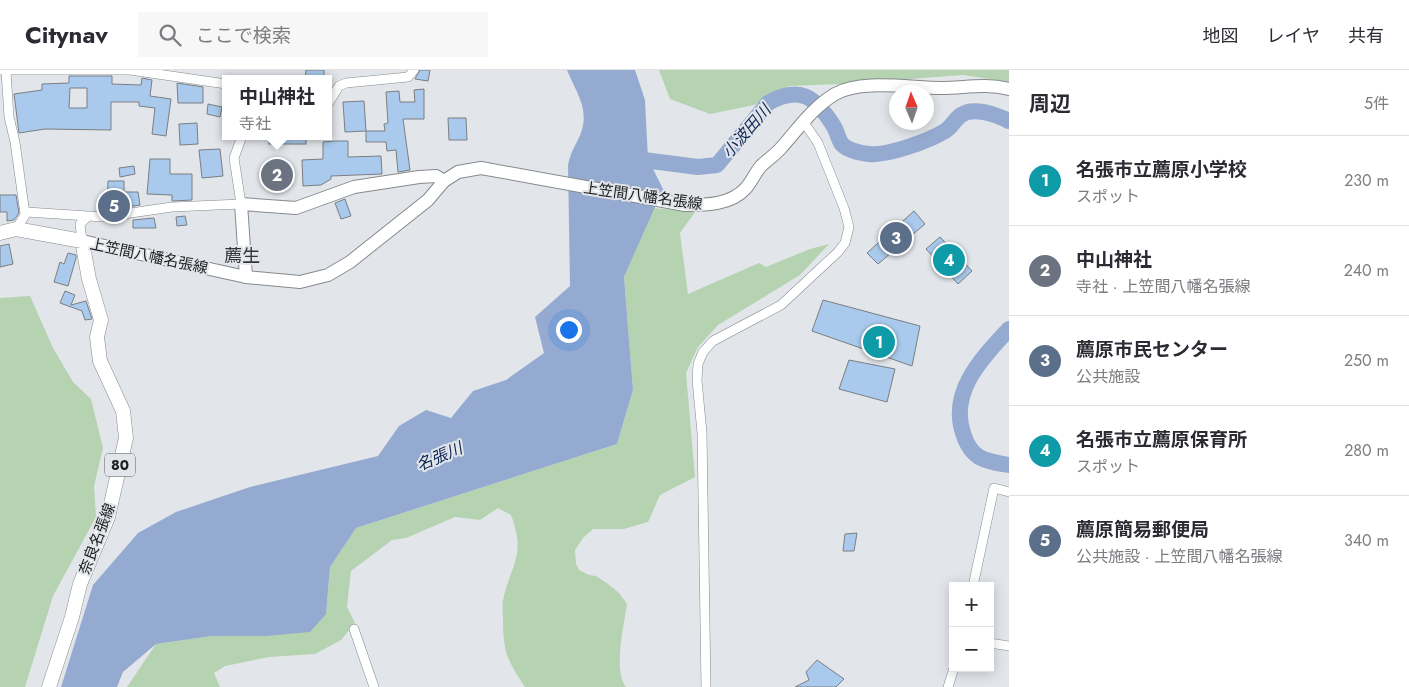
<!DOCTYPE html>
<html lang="ja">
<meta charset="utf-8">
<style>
body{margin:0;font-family:Jost,"Noto Sans JP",sans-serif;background:#f7f7f7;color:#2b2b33}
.controls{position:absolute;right:15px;bottom:15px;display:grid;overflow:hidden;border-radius:0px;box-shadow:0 2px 12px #0003}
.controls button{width:45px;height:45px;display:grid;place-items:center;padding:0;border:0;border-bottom:1px solid #e1e1e2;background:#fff;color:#2b2b33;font:25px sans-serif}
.compass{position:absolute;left:889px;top:15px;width:45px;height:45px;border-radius:50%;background:#fff;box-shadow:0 2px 12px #0003;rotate:358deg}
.you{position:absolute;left:568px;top:259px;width:18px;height:18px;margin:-12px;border:4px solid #fff;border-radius:50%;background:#1a73e8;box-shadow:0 0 0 8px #1a73e833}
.badge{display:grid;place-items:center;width:32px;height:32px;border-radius:50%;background:#d93025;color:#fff;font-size:16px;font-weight:700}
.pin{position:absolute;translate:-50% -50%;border:2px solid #fff;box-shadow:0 1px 5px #0006}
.popup{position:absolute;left:222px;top:5px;width:110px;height:65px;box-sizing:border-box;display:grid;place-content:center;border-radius:0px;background:#fff;filter:drop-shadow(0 1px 4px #0005);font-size:16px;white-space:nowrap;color:#7c7c81}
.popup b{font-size:19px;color:#2b2b33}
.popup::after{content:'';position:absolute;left:50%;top:100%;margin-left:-10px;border:10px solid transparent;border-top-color:#fff}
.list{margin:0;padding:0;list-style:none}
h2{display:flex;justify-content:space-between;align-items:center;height:65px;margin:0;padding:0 20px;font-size:21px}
h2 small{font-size:16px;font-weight:400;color:#7c7c81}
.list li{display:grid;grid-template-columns:32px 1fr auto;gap:15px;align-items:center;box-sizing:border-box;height:90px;padding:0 20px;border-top:1px solid #e1e1e2}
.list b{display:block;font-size:19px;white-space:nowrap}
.list p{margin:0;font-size:16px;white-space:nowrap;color:#7c7c81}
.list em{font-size:16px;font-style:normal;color:#7c7c81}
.icon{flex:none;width:28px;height:28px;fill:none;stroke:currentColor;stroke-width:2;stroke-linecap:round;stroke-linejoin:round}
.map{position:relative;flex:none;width:1009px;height:617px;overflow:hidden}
header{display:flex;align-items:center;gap:30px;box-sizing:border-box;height:70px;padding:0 25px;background:#fff;border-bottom:1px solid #e1e1e2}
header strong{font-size:24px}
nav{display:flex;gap:28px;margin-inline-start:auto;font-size:18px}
.search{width:350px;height:45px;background:#f7f7f7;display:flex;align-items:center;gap:12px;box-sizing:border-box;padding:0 18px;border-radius:0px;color:#7c7c81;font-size:19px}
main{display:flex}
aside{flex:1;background:#fff}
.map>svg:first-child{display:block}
</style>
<header>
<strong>Citynav</strong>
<div class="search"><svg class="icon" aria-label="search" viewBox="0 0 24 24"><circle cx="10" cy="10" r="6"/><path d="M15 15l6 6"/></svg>ここで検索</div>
<nav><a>地図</a><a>レイヤ</a><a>共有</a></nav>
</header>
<main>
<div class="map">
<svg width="1009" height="617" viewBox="0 0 1009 617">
<rect width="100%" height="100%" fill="#e2e6ea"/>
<g fill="#b5d3b0">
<polygon points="659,0 1009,0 1009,12 963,5 842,14 789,16 754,35 710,44 670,29"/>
<path d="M654 138 695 142 680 163 688 224 759 193 766 197 810 179 829 174 800 205 718 255 698 277 686 303 695 407 660 425 648 452 624 459H593L583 468 575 480 576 494 579 500 589 505 596 506 608 514 619 523 627 534C624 555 613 600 626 617H525C507 590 503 582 503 549 503 543 502 536 503 530 512 492 526 485 511 445L498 438 480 450 455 447 406 468 392 470 351 501 347 537 355 553 341 570 315 584 269 587 225 596 214 603 220 617H127L156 574 212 566H266L326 544 330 497 356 458 617 374 633 320 624 207Z"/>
<polygon points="30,226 53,278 73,312 91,329 103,378 94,416 96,447 53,526 25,617 0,617 0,228"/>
</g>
<path fill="#95aad0" d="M567 0H635L645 30 648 89 663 119 624 207 633 320 617 374 356 458 330 497 326 544 310 562 266 566H212L156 574 123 602 117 617H61L93 515 138 463 176 442 250 417 378 386 399 356 426 340 451 348 473 321 506 310 544 283 535 247 570 216 568 95C571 78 581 69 583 55 587 35 574 18 567 0Z"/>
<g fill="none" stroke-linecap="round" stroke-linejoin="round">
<g stroke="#95aad0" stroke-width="16">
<path d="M628 88 698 97 717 95 768 33C801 15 815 27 833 55 837 61 838 68 841 73 846 80 861 83 869 84 887 86 929 71 945 61 952 57 955 49 961 45 974 36 997 45 1009 51"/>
<path d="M1009 259C983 287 949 321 963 363 971 389 984 391 1009 395"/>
</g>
</g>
<g fill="#a9caec" stroke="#7b7e82" fill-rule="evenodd">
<polygon points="306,0 324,0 324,9 305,9"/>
<polygon points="420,0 430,0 428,11 415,9"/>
<path d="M69 6H112V14L141 15 142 8 152 10 150 26 171 29 166 66 152 64 155 38 139 36V32H111V60L45 59 19 63 14 24 42 20V14L69 13ZM70 18H87V38H69Z"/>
<polygon points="177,13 203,17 203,33 178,33"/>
<polygon points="424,19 424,49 403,49 410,100 398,102 396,80 387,81 386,72 366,72 366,61 385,61 384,54 388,53 386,22 399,21 400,32 415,32 414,20"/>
<polygon points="364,31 366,61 345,62 343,32"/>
<polygon points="208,34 222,37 220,47 207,44"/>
<polygon points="448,48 466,48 467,70 449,70"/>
<polygon points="197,53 198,74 180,75 179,54"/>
<rect x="269" y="66" width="37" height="8"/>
<polygon points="335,71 348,71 348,87 381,86 382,104 331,106 331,109 321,115 303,116 302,90 323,89 323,72"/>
<polygon points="220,79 223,106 202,108 199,80"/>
<polygon points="150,89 170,89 170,104 192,104 192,130 172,131 172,125 147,124"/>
<polygon points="281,89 282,104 286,104 287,114 271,115 271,90"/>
<polygon points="134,96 135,104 120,107 119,98"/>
<polygon points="108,111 124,111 124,122 138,122 140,135 107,140"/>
<polygon points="0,125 16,125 19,143 14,150 7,151 7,142 0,142"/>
<polygon points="345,129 351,146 341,149 335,133"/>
<polygon points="914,141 925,154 878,194 867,183"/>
<polygon points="185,146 187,155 177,156 176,147"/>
<polygon points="154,148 156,158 133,158 133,150"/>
<polygon points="940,167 972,201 958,214 926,179"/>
<polygon points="9,174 13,194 0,197 0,176"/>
<polygon points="68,183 76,185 76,188 68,216 54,212 60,192 64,194"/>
<polygon points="65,221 75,225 71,235 86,231 92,249 85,250 82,241 60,233"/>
<polygon points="823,230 920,256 912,296 812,261"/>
<polygon points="849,290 895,299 887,332 839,319"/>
<polygon points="857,463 854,481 843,481 845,464"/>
<polygon points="817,590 844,609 836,617 795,617 809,610 806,602"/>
</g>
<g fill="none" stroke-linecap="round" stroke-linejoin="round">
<defs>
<g id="minor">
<polyline points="1,0 130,0 226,14"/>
<polyline points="6,1 9,47 15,72 25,144"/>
<polyline points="328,34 339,16 346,13 408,7 414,0"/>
<polyline points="16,159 27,142 103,147 172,137 241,134 234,88 242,66"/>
<polyline points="82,171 80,154 87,147"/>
<polyline points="973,516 994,418 1009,422"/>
<polyline points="354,559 374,617"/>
<polyline points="990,573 1009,576"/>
<polyline points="706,617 702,363 697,310 698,294 703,282 713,271 781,235 838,182 845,173 849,157 844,138 818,73 803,51"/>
<polyline points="948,617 954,598"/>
</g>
<g id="secondary">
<path d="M82 171 246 207 300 212 328 205 350 192 428 130 444 111 458 102 481 98 685 135C706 135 731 135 746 118 752 111 755 103 761 96 767 90 775 85 781 78 798 59 812 38 835 24 861 9 911 18 941 18 965 18 985 13 1009 19"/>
<polyline points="246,207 241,134 296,138 354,117 419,107 436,106 444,111"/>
</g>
<polyline id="primary" points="0,163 16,159 82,171 89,209 101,250 97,267 100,291 123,341 126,368 108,447 80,514 72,547 49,617"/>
</defs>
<use href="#minor" stroke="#868a8d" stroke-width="10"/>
<use href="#secondary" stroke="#868a8d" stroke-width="14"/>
<use href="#primary" stroke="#868a8d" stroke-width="15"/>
<use href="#minor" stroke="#fff" stroke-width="9"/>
<use href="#secondary" stroke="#fff" stroke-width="12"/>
<use href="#primary" stroke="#fff" stroke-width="14"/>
</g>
<g text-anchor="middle" stroke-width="4" stroke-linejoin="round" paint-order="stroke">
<rect fill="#e2e6ea" stroke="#585a5d" stroke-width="1" x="105" y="383.5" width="30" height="23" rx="4"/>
<g font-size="14" font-weight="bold" fill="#1d1e20">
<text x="120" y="400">80</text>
</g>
<g font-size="15" fill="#1d1e20" stroke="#e2e6ea">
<text transform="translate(643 126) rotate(8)" y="5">上笠間八幡名張線</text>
<text transform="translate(149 186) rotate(12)" y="5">上笠間八幡名張線</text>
<text transform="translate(97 469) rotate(-69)" y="5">奈良名張線</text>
</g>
<g font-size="16" font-style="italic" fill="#0f2756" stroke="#e2e6ea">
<text transform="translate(746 61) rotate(-49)" y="6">小波田川</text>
<text transform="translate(439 386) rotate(-23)" y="6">名張川</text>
</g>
<g font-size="18" fill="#323538" stroke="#e2e6ea">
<text x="242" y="192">薦生</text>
</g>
</g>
</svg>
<div class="controls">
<button>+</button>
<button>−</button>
</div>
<svg class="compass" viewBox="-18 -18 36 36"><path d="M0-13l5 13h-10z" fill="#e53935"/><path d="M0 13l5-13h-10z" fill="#7c7c81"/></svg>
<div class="you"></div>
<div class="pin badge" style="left:879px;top:272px;background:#0f9aa8">1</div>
<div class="pin badge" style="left:277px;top:105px;background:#6b7280">2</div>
<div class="popup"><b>中山神社</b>寺社</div>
<div class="pin badge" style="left:896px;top:168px;background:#5c6f8a">3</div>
<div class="pin badge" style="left:949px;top:190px;background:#0f9aa8">4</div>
<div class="pin badge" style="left:114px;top:136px;background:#5c6f8a">5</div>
</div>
<aside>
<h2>周辺<small>5件</small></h2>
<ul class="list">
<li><span class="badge" style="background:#0f9aa8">1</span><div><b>名張市立薦原小学校</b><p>スポット</p></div><em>230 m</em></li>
<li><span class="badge" style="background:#6b7280">2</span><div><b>中山神社</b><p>寺社 · 上笠間八幡名張線</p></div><em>240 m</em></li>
<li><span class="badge" style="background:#5c6f8a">3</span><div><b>薦原市民センター</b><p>公共施設</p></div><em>250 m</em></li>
<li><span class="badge" style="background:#0f9aa8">4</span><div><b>名張市立薦原保育所</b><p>スポット</p></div><em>280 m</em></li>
<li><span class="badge" style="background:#5c6f8a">5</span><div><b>薦原簡易郵便局</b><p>公共施設 · 上笠間八幡名張線</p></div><em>340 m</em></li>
</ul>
</aside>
</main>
